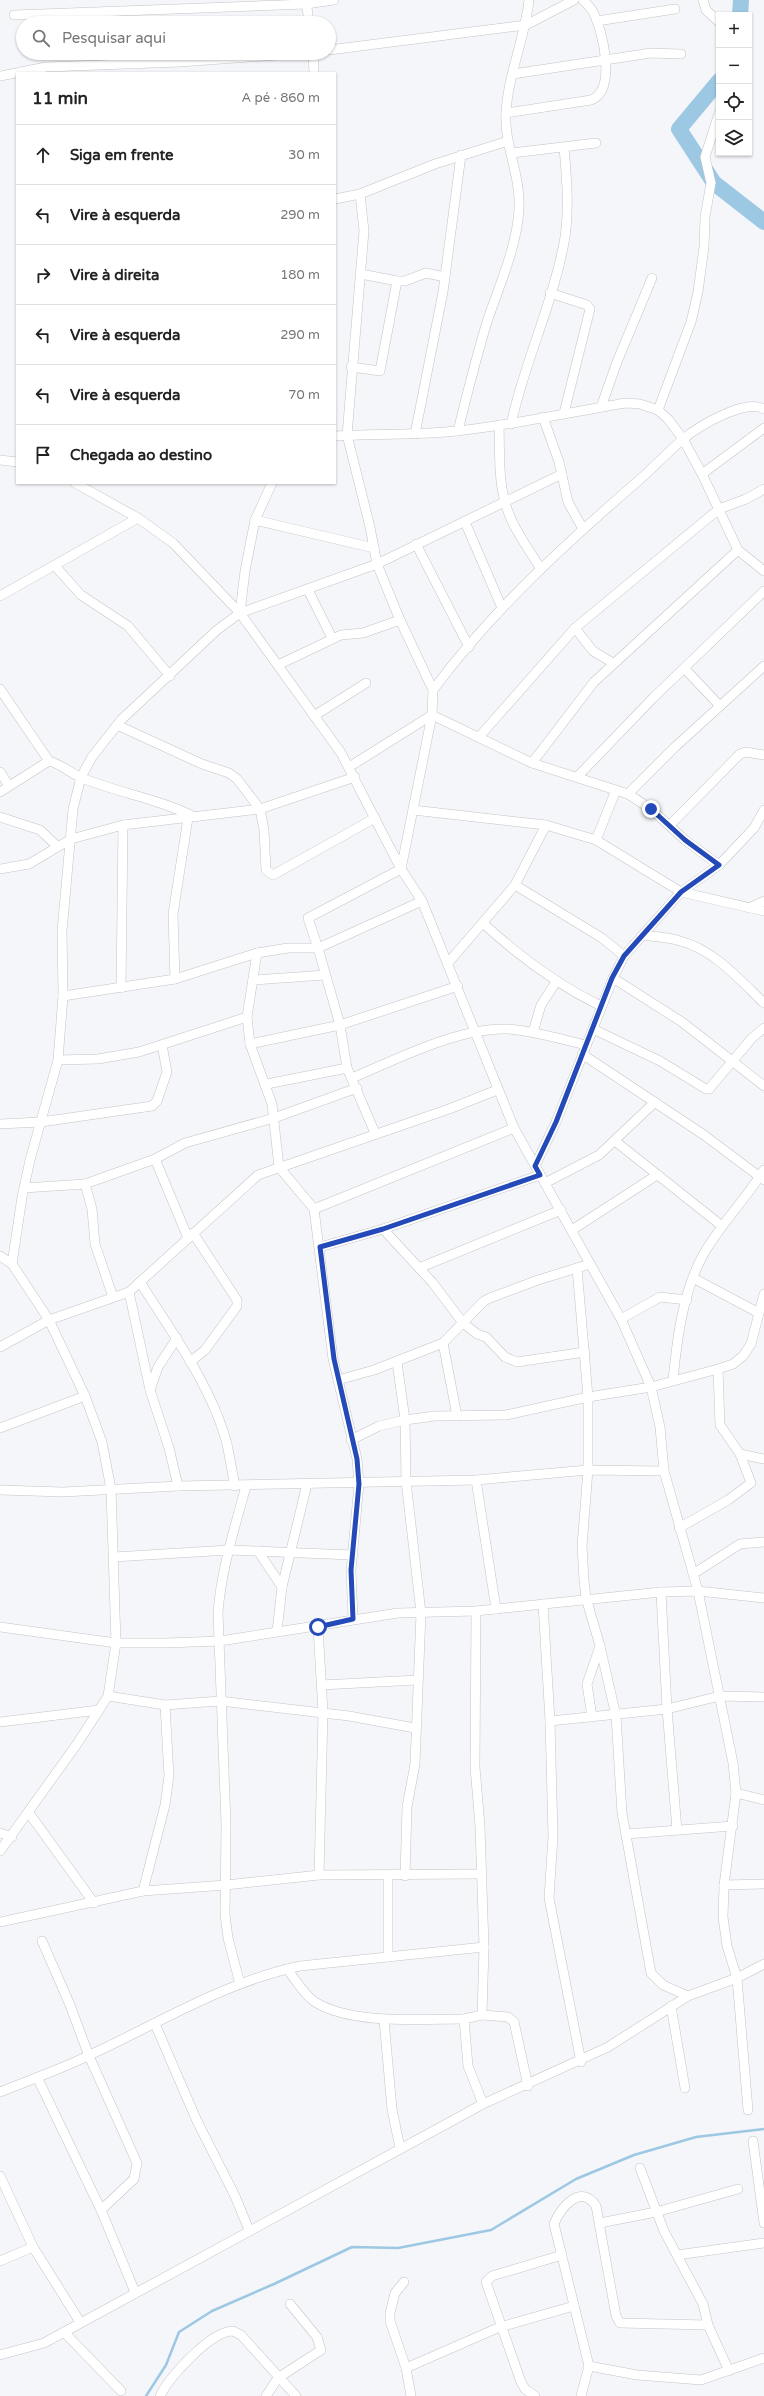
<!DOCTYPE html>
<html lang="pt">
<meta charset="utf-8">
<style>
body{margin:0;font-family:"Varela Round",sans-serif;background:#f2f2f2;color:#222}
.controls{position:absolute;right:12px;top:12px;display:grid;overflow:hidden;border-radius:0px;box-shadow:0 1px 3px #0004}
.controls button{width:36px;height:36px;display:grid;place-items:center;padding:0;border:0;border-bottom:1px solid #e0e0e0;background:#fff;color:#222;font:20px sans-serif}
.stop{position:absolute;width:12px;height:12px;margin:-9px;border:3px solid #234ab8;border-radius:50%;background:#fff}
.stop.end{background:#234ab8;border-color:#fff;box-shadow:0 1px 4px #0008}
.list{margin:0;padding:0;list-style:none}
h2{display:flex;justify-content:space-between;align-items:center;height:52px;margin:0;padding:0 16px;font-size:17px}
h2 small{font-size:13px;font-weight:400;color:#767676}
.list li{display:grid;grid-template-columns:26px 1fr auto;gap:12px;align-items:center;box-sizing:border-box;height:60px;padding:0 16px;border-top:1px solid #e0e0e0}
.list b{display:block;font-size:15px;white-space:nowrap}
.list em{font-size:13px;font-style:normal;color:#767676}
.icon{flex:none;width:22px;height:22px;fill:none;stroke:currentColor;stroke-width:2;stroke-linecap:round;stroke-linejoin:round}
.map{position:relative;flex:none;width:764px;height:2396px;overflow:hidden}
.search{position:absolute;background:#fff;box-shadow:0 1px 3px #0004;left:16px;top:16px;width:320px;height:44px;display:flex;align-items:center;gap:10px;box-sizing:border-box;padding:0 14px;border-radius:22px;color:#767676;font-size:15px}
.panel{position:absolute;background:#fff;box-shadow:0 1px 3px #0004;left:16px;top:72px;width:320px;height:412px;border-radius:0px}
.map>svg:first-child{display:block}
</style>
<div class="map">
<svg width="764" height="2396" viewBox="0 0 764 2396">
<rect width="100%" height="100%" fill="#f5f6f9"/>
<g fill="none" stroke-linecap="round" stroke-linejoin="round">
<polyline stroke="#9cc8e3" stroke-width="2.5" points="146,2396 166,2365 179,2332 212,2311 274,2284 352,2247 398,2248 491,2230 576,2179 634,2155 696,2137 764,2129"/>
<g stroke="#9cc8e3" stroke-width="16">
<polyline points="740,15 741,0"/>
<polyline points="719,81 679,129 714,183 764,222"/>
</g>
<defs>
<g id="minor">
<polyline points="306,0 309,23"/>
<polyline points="703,0 706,10 719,22"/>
<polyline points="14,15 306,4 334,0"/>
<polyline points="597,21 675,9"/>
<polyline points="329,50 526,25 574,0"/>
<polyline points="313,53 314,73"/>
<polyline points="513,74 651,53 681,54"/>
<polyline points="0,76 46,67 180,62 304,53"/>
<path d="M506 113 591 100C617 90 603 31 593 12 591 8 587 4 583 0"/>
<polyline points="512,153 596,143"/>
<polyline points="335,199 360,194 435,164 508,141"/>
<polyline points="361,274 397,281 405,281 426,273 445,277"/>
<polyline points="550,293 587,305 590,309 564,413"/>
<polyline points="351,367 380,371 397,281"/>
<polyline points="601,407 617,362 652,278"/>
<polyline points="658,410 691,322 698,292 704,247 705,217 711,183 705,157 719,113"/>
<polyline points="543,417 559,462 568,502 583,529"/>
<path d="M511 424C524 364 551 308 563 248 570 216 567 180 564 148"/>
<path d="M499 425C500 450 498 477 505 502 511 526 528 548 541 569"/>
<path d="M458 431C467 394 476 358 487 322 499 286 517 247 519 209 521 176 504 145 506 113 508 74 525 38 529 0"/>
<polyline points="415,434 443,292 461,155"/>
<path d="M335 436C376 434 416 435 457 431 514 425 570 412 626 403L640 404 658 410 668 419 683 439 702 474 738 550 764 571"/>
<polyline points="0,460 17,462"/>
<polyline points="702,474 764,428"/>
<polyline points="75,483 138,518 173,543 240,613 341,753 401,869 422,901 514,1128 621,1319 651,1387 660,1427 664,1471 698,1591 733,1763 736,1793 724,1885 723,1917 727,1946 737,1978 748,2110"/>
<polyline points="255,520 374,548"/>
<polyline points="465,522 502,608"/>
<polyline points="416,544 469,647"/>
<polyline points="55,566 81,595 128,626 170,676"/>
<polyline points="308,590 332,638"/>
<polyline points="0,596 138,518"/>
<polyline points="240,613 245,571 255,520 272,483"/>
<polyline points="575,628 593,651 613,663"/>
<polyline points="278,665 341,635 363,633 400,620"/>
<polyline points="685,669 720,706"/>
<path d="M0 689 49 761C61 764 70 773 82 778 119 793 159 799 195 817"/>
<path d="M433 690C491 612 564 545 638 481 653 468 667 453 682 440 697 427 745 398 764 409"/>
<polyline points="314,716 366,683"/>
<polyline points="117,725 202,764 229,773 237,779 260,809 264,830 266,870 273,875 375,818"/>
<polyline points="479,737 575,628 719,509 746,499 764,489"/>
<polyline points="532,763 594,682 738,550"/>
<polyline points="349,767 432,715 532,763 628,794 651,809 685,840 719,865"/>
<polyline points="0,772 9,786"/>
<polyline points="578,776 653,698 764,591"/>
<polyline points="0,792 49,761"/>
<polyline points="628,794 675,747 764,666"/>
<polyline points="413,810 546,825 596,840 681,892 764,911"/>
<polyline points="0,817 40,830 57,846"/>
<polyline points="670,825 740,754 746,752 764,755"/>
<polyline points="596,840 616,790"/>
<polyline points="0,869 29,864 71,839 123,825 260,809 355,777"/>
<polyline points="515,885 602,938 624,956"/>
<polyline points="749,908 764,901"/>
<path d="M484 924C520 957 556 984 601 1006"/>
<path d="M643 935C655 937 668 937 680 941 713 949 740 980 764 1003"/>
<polyline points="448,963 515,885 546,825"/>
<polyline points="613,978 682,1022 764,1086"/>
<polyline points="175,979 173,914 188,818"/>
<polyline points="253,980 325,975"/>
<polyline points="121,988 123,825"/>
<polyline points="63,996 175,979 257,953"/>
<polyline points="247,1017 250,1044 272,1104 279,1167 314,1209 514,1128"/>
<polyline points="593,1029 660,1061 706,1089 709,1089 752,1038 764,1028"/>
<polyline points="533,1032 541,1005 556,982"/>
<polyline points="250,1044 340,1025 458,986"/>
<polyline points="582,1054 704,1135 764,1180"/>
<polyline points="58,1060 98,1059 139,1052 247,1017 257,953 288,948 318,948 308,918 401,869 432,715 433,690 400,620 377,564 370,527 347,435 364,231 360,194"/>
<path d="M352 1078C397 1059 459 1027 508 1029 534 1031 560 1039 586 1045"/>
<polyline points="267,1084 347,1068"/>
<polyline points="0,1124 41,1122 152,1106 157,1101 167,1072 162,1045"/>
<polyline points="375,1133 347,1068 340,1025 318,948 422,901"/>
<polyline points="615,1141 722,1226"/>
<polyline points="155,1159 188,1238"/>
<polyline points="535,1166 556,1122 613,978 624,956 681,892 719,865 754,828 764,810"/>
<polyline points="545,1183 599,1155 655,1102"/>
<polyline points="85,1184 155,1159 185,1143 274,1118 357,1088"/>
<polyline points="24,1188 85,1184 92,1209 95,1244 113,1297"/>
<polyline points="314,1209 333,1359 357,1459 359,1484 351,1571 353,1619"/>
<polyline points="383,1229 432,1282 463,1323 477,1334 486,1337 505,1357 517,1362 585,1352"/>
<polyline points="572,1230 657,1175"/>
<polyline points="320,1247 383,1229 540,1175"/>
<polyline points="0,1256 12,1264"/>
<polyline points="419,1268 561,1210"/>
<polyline points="577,1268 588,1397 588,1470 582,1546 584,1580 586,1598 600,1646 616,1716 622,1813 651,1973 663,1985 688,1996"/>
<polyline points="693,1278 759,1313"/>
<path d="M140 1282C171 1331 212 1387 227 1444 230 1458 232 1472 235 1486"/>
<polyline points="129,1292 150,1390 169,1448 178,1486"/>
<polyline points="621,1319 660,1297 687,1300"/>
<polyline points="443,1343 457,1416"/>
<polyline points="0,1347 49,1320 129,1292 258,1175 449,1109 497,1090"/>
<polyline points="190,1362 205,1350 237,1306 237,1300 193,1233"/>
<polyline points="397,1362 405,1420 406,1481 421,1613 415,1764 407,1807 405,1876"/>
<polyline points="338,1380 374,1370 443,1343 484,1301 490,1298 538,1280 590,1264"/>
<path d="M673 1380C677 1338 683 1292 703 1255 720 1225 745 1200 764 1170"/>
<polyline points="150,1390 158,1367 177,1338"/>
<polyline points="0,1428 85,1396"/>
<polyline points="351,1440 379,1426 405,1420 435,1416 506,1415 588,1397 651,1387 718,1369 733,1364 743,1356 751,1344 764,1294"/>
<polyline points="740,1454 764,1459"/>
<polyline points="476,1480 496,1609"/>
<polyline points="0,1490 63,1492 178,1486 476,1480 588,1470 664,1471"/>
<polyline points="679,1528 728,1500 751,1483 740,1454 720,1425 718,1369"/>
<polyline points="258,1551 282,1587"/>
<polyline points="114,1557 229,1550 352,1555"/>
<polyline points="693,1574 740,1544 764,1542"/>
<polyline points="661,1592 667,1709 677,1830"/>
<polyline points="543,1604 550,1721 553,1836 549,1898 581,2062"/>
<polyline points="476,1611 475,1767 480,1826 484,1947 482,2015 464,2019 468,2066 483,2104"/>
<polyline points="0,1627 116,1643 166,1643 220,1641 398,1613 476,1611 661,1592 698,1591 764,1598"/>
<polyline points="318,1627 323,1713 319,1875"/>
<polyline points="277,1631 282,1587 307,1484"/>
<polyline points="321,1685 417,1680"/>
<polyline points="108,1696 165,1705 220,1701 349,1716 415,1728"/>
<polyline points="592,1717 587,1684 600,1646"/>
<polyline points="550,1721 667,1709 720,1696 764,1697"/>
<polyline points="0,1722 99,1710"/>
<polyline points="736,1793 764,1800"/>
<polyline points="29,1813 94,1903"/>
<polyline points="0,1833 12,1837"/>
<polyline points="626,1834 733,1826"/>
<polyline points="0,1851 77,1744 108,1696 116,1643 111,1489 102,1442 85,1396 49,1320 12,1264 22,1197 30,1160 58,1060 63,996 62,931 73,809 81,777 92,757 121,720 217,630 240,613 377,564 562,474"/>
<polyline points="388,1876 388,1957"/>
<polyline points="724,1885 764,1884"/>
<polyline points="143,1891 165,1805 169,1776 165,1705"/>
<polyline points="0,1922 143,1891 226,1885 319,1875 480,1874"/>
<polyline points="42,1941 70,2005 89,2056 137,2163 134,2179 101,2210"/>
<path d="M287 1969C296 1980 304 1995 315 2002 352 2025 422 2019 464 2019"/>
<path d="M240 1984 228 1938 225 1915 226 1824 218 1613C221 1570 235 1527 246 1486"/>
<polyline points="671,2006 685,2088"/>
<polyline points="482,2015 508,2017 514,2022 528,2086"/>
<polyline points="384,2020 392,2109 400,2148"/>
<polyline points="155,2024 197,2121 235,2196 249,2230"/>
<polyline points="37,2077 101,2210 135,2292"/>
<path d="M0 2092C30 2080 61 2069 90 2055 159 2023 225 1982 300 1966L484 1947"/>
<polyline points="753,2141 764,2223"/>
<polyline points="640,2168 664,2231 703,2304 708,2325 729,2371"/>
<polyline points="0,2176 33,2247 80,2322"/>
<polyline points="600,2223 656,2212 738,2189"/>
<polyline points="677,2255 764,2243"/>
<polyline points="0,2261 33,2247"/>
<polyline points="404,2282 395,2293 390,2313 390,2321 406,2368 411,2396"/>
<polyline points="64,2332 121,2391"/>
<polyline points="0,2355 44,2343 483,2104 608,2047 688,1996 737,1978 764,1964"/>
<polyline points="589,2366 637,2375 701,2380 764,2358"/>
<polyline points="406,2368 500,2327 574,2306"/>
<path d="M160 2396C170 2376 211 2331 233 2331L241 2335 296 2396"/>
<polyline points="266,2396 278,2378 321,2350 317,2337 290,2304"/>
<polyline points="535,2396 525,2389 521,2382 486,2282 492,2276 562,2255"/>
<path d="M581 2396 589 2366 554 2224C561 2207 581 2183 596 2206L616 2316 620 2323 708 2325"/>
</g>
</defs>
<use href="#minor" stroke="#c4c4c7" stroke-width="10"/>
<use href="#minor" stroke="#fff" stroke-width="9"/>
</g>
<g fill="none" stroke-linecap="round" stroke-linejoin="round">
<polyline stroke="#234ab8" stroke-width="5" points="318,1627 353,1619 351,1570 359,1484 357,1459 334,1359 320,1247 383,1229 540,1175 535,1166 556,1122 612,978 624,956 681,892 719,865 685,840 651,809"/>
</g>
</svg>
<div class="controls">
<button>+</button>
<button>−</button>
<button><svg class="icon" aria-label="locate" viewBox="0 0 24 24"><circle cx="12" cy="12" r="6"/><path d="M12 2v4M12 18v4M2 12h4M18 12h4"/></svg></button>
<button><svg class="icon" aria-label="layers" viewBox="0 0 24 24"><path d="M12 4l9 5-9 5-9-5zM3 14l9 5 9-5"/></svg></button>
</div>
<div class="stop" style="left:318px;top:1627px"></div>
<div class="stop end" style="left:651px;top:809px"></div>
<div class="search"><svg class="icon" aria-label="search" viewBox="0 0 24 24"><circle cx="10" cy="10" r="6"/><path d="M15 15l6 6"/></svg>Pesquisar aqui</div>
<section class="panel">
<h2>11 min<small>A pé · 860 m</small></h2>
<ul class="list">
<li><svg class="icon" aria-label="ahead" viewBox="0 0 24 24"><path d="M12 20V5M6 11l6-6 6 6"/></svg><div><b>Siga em frente</b></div><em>30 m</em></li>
<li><svg class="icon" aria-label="left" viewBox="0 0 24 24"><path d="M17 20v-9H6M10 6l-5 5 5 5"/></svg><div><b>Vire à esquerda</b></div><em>290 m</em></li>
<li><svg class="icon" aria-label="right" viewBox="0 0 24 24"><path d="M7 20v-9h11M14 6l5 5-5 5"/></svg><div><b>Vire à direita</b></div><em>180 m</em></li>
<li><svg class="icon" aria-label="left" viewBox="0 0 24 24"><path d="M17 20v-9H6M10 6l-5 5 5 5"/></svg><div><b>Vire à esquerda</b></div><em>290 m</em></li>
<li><svg class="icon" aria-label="left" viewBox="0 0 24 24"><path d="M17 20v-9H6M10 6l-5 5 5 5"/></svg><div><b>Vire à esquerda</b></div><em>70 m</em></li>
<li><svg class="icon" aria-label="arrive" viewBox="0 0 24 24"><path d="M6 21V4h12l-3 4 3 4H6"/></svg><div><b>Chegada ao destino</b></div></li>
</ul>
</section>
</div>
